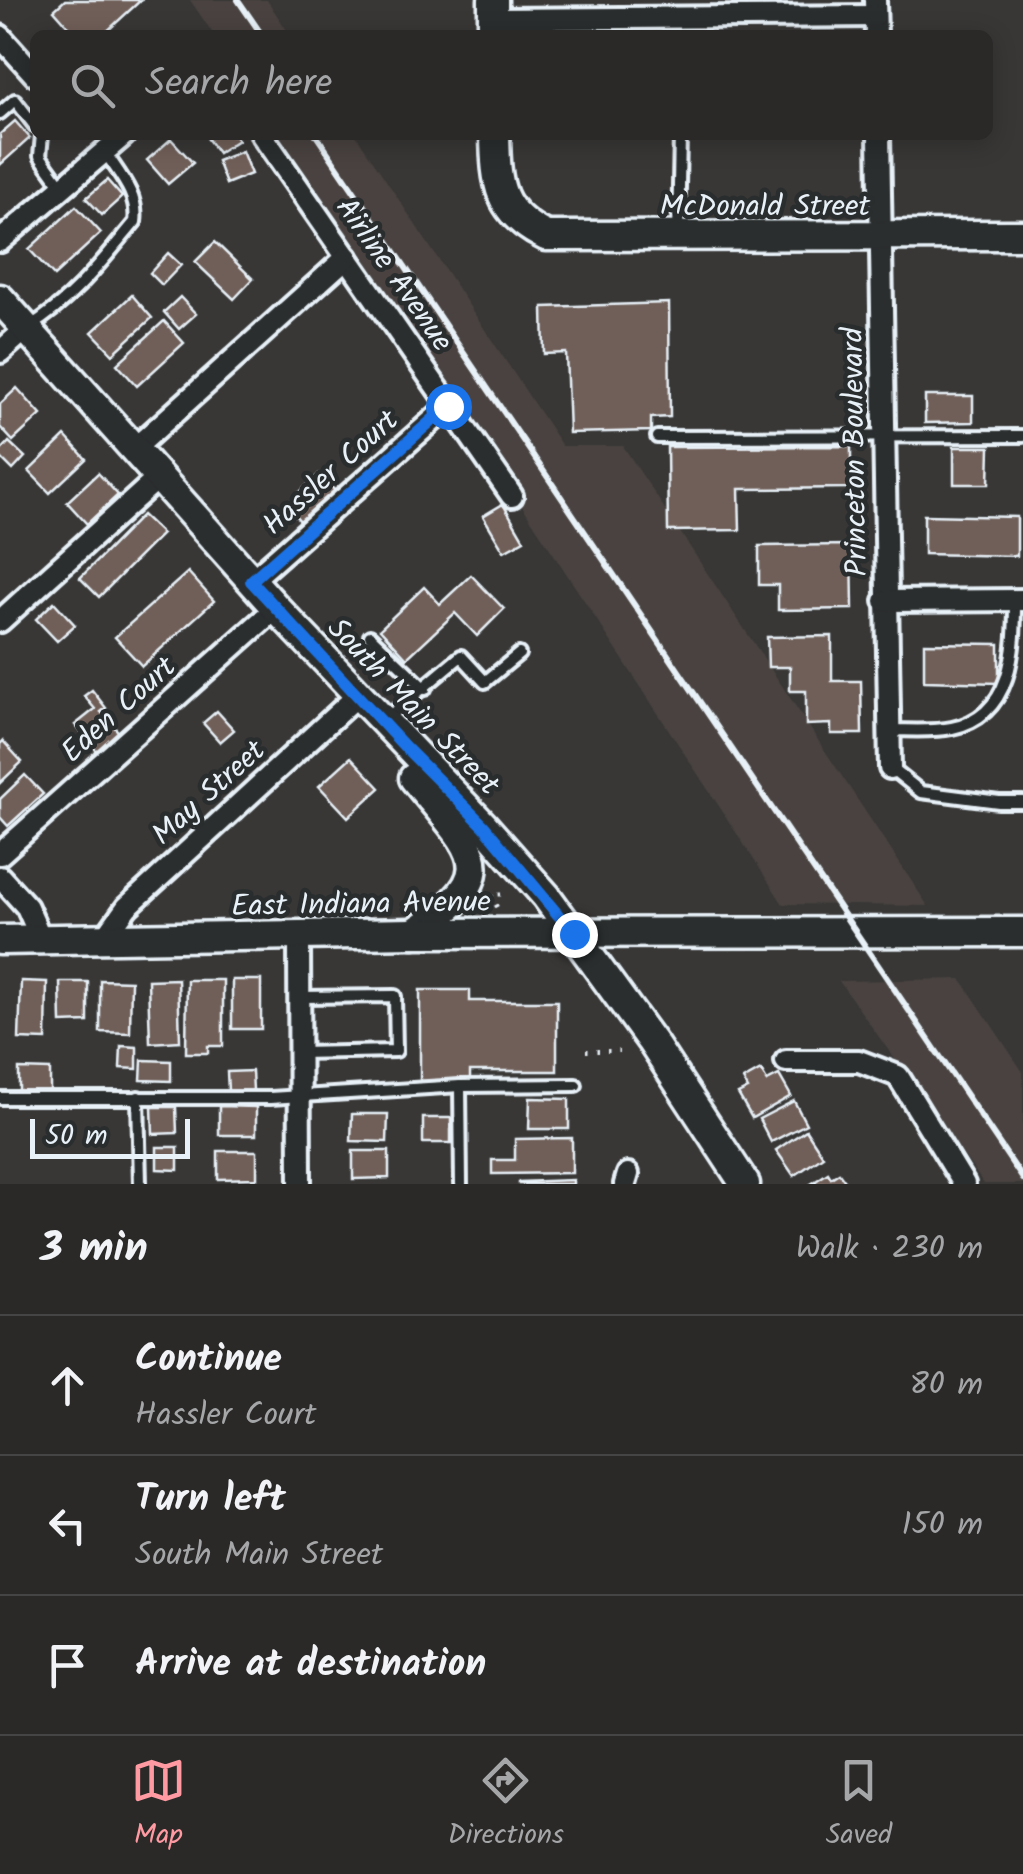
<!DOCTYPE html>
<meta charset="utf-8">
<style>
body{margin:0;font-family:Kalam,sans-serif;background:#323130;color:#f1f3f6}
.scale{position:absolute;left:30px;bottom:25px;width:160px;box-sizing:border-box;padding-left:10px;border:5px solid #e8f1f8;border-top:0;font-size:28px;line-height:35px;white-space:nowrap;color:#e8f1f8;-webkit-text-stroke:8px #2a2d2e;paint-order:stroke}
.stop{position:absolute;width:30px;height:30px;margin:-22px;border:8px solid #1a73e8;border-radius:50%;background:#fff}
.stop.end{background:#1a73e8;border-color:#fff;box-shadow:0 2px 10px #0008}
.list{margin:0;padding:0;list-style:none}
h2{display:flex;justify-content:space-between;align-items:center;height:130px;margin:0;padding:0 40px;font-size:42px}
h2 small{font-size:32px;font-weight:400;color:#a5a6a8}
.list li{display:grid;grid-template-columns:65px 1fr auto;gap:30px;align-items:center;box-sizing:border-box;height:140px;padding:0 40px;border-top:2px solid #464545}
.list b{display:block;font-size:38px;white-space:nowrap}
.list p{margin:0;font-size:32px;white-space:nowrap;color:#a5a6a8}
.list em{font-size:32px;font-style:normal;color:#a5a6a8}
.icon{flex:none;width:55px;height:55px;fill:none;stroke:currentColor;stroke-width:2;stroke-linecap:round;stroke-linejoin:round}
.map{position:relative;flex:none;width:1023px;height:1184px;overflow:hidden}
.search{position:absolute;background:#2a2928;box-shadow:0 5px 25px #0003;left:30px;right:30px;top:30px;height:110px;display:flex;align-items:center;gap:25px;box-sizing:border-box;padding:0 35px;border-radius:15px;color:#a5a6a8;font-size:38px}
.sheet{height:550px;background:#2a2928}
nav{display:flex;justify-content:space-around;align-items:center;box-sizing:border-box;height:140px;border-top:2px solid #464545;background:#2a2928;font-size:28px;color:#a5a6a8}
nav a{display:grid;justify-items:center;gap:5px}
nav .on{color:#ff9aa2}
.map>svg:first-child{display:block}
</style>
<div class="map">
<svg width="1023" height="1184" viewBox="0 0 1023 1184">
<rect width="100%" height="100%" fill="#383736"/>
<filter id="ink" filterUnits="userSpaceOnUse"><feTurbulence type="fractalNoise" baseFrequency=".01" numOctaves="2"/><feDisplacementMap in="SourceGraphic" scale="20" xChannelSelector="R" yChannelSelector="G"/><feConvolveMatrix kernelMatrix="1 2 1 2 8 2 1 2 1" color-interpolation-filters="sRGB"/></filter>
<g filter="url(#ink)">
<g fill="#494340">
<polygon points="190,0 267,0 290,35 214,35"/>
<polygon points="279,135 356,135 562,446 623,446 928,906 783,904"/>
<polygon points="961,979 1023,1072 1023,1184 984,1184 839,981"/>
</g>
<g fill="#705e58" stroke="#e8f1f8" stroke-width="2.5">
<polygon points="65,0 141,0 103,35 76,35 54,10"/>
<polygon points="15,121 30,138 0,165 0,134"/>
<polygon points="205,135 235,135 238,140 218,153"/>
<polygon points="171,139 193,163 168,184 147,160"/>
<polygon points="242,151 251,174 226,184 217,161"/>
<polygon points="107,180 122,197 102,215 86,198"/>
<polygon points="76,206 101,233 54,276 29,249"/>
<polygon points="215,242 253,279 234,299 195,262"/>
<polygon points="168,253 181,265 162,285 150,273"/>
<polygon points="132,295 152,318 113,354 92,332"/>
<polygon points="180,297 196,314 179,329 164,312"/>
<polygon points="669,303 670,417 651,418 651,431 569,433 566,353 544,354 543,307"/>
<polygon points="164,321 184,343 137,386 117,364"/>
<polygon points="17,388 41,415 13,441 0,427 0,404"/>
<polygon points="925,396 973,396 973,422 925,423"/>
<polygon points="65,436 86,459 50,493 29,471"/>
<polygon points="9,442 25,457 13,470 0,457 0,452"/>
<polygon points="851,446 851,488 739,489 740,530 668,531 667,447"/>
<polygon points="954,447 990,447 989,484 954,484"/>
<polygon points="98,473 118,495 87,524 67,502"/>
<polygon points="319,474 336,492 302,523 286,505"/>
<polygon points="503,504 524,540 504,551 483,516"/>
<polygon points="142,515 162,534 99,597 80,578"/>
<polygon points="924,515 1017,517 1017,556 924,554"/>
<polygon points="852,545 853,609 778,610 778,585 759,585 759,546"/>
<polygon points="188,572 214,601 142,666 115,637"/>
<polygon points="471,575 504,609 477,636 455,613 407,658 380,629 424,587 440,604"/>
<polygon points="54,602 75,625 57,641 36,619"/>
<polygon points="832,636 832,681 861,681 862,734 831,734 831,724 806,725 806,691 790,691 790,667 768,667 767,637"/>
<polygon points="924,643 999,644 999,683 924,681"/>
<polygon points="92,690 106,708 101,712 123,737 101,756 75,725 95,709 84,696"/>
<polygon points="217,711 234,730 220,742 203,723"/>
<polygon points="3,741 22,762 0,783 0,744"/>
<polygon points="351,757 380,788 348,817 319,786"/>
<polygon points="25,775 43,794 8,826 0,817 0,799"/>
<polygon points="178,979 180,1041 150,1043 148,980"/>
<polygon points="100,980 131,981 130,1033 100,1032"/>
<polygon points="187,980 223,980 223,1046 208,1046 208,1053 186,1053"/>
<rect x="232" y="980" width="29" height="49"/>
<polygon points="21,981 47,982 46,1040 19,1039"/>
<polygon points="60,982 88,982 88,1022 61,1023"/>
<polygon points="420,990 470,990 470,1001 557,1001 557,1071 470,1071 470,1081 420,1081"/>
<polygon points="121,1046 137,1047 137,1069 120,1068"/>
<polygon points="142,1060 171,1061 171,1081 141,1080"/>
<polygon points="19,1069 50,1070 50,1093 19,1093"/>
<polygon points="761,1070 767,1081 779,1075 791,1096 752,1118 738,1094 748,1089 743,1080"/>
<polygon points="252,1071 253,1090 228,1091 227,1072"/>
<polygon points="530,1098 569,1099 569,1129 529,1129"/>
<polygon points="794,1101 806,1124 771,1142 759,1119"/>
<polygon points="219,1106 256,1107 256,1135 219,1135"/>
<polygon points="152,1107 176,1107 177,1133 153,1134"/>
<polygon points="352,1114 388,1114 387,1142 351,1141"/>
<rect x="423" y="1118" width="28" height="25"/>
<polygon points="806,1130 823,1156 794,1176 776,1150"/>
<polygon points="572,1138 572,1173 492,1174 492,1160 515,1160 515,1139"/>
<polygon points="157,1147 178,1147 178,1170 157,1169"/>
<polygon points="218,1151 257,1151 257,1178 218,1179"/>
<polygon points="353,1151 389,1151 389,1178 353,1179"/>
<polygon points="828,1173 831,1178 839,1173 847,1184 811,1184"/>
<polygon points="573,1180 573,1184 519,1184 519,1182"/>
</g>
<g fill="none" stroke-linecap="round" stroke-linejoin="round">
<defs>
<g id="lane">
<polyline points="0,113 15,100 35,126"/>
<polyline points="42,135 40,156 63,188"/>
<polyline points="678,236 680,135"/>
<path d="M29 327C72 301 103 260 135 222 139 195 119 174 105 152"/>
<polyline points="657,437 1023,436"/>
<polyline points="370,636 425,689"/>
<polyline points="387,718 461,656 485,682 519,654"/>
<path d="M890 730C910 730 932 732 952 728 1013 716 1015 649 1015 600"/>
<polyline points="891,768 921,792 999,802 1023,802"/>
<polyline points="299,1053 396,1051 395,996 300,997"/>
<polyline points="460,1086 461,1184"/>
<polyline points="138,1097 140,1184"/>
<polyline points="0,1098 270,1098 460,1086 576,1085"/>
</g>
<g id="street">
<polyline points="875,0 876,35"/>
<polyline points="493,19 875,16"/>
<polyline points="0,36 35,75"/>
<polyline points="262,135 512,496"/>
<polyline points="879,135 890,768"/>
<polyline points="0,241 124,135"/>
<polyline points="0,352 26,329"/>
<polyline points="134,449 347,257"/>
<polyline points="251,581 448,407"/>
<polyline points="885,601 1023,600"/>
<polyline points="0,621 158,478"/>
<polyline points="0,854 276,608"/>
<polyline points="0,877 27,907 41,939"/>
<polyline points="299,937 300,1184"/>
<polyline points="104,939 127,907 358,695"/>
<polyline points="786,1061 859,1061 898,1076 964,1184"/>
<polyline points="625,1184 628,1174"/>
</g>
<g id="secondary">
<polyline points="493,0 493,35"/>
<path d="M495 135C496 184 498 213 546 236L1023 235"/>
<polyline points="0,299 276,608 484,826 546,896 652,1042 745,1184"/>
<path d="M414 933C510 870 472 851 414 778"/>
<polyline points="0,940 413,933 1023,932"/>
</g>
</defs>
<use href="#lane" stroke="#e8f1f8" stroke-width="18"/>
<use href="#street" stroke="#e8f1f8" stroke-width="28"/>
<use href="#secondary" stroke="#e8f1f8" stroke-width="35"/>
<g stroke="#e8f1f8" stroke-width="4" stroke-dasharray="2.5 8" stroke-linecap="butt">
<polyline points="497,907 491,895 509,894"/>
<polyline points="586,1051 619,1051"/>
</g>
<use href="#lane" stroke="#2a2d2e" stroke-width="10"/>
<use href="#street" stroke="#2a2d2e" stroke-width="20"/>
<use href="#secondary" stroke="#2a2d2e" stroke-width="28"/>
<g stroke="#e8f1f8" stroke-width="6">
<polyline points="238,0 262,35"/>
<polyline points="316,135 1023,1179"/>
</g>
</g>
</g>
<g fill="none" stroke-linecap="round" stroke-linejoin="round" filter="url(#ink)">
<polyline stroke="#1a73e8" stroke-width="12" points="448,406 251,581 406,748 484,826 574,934"/>
</g>
<g text-anchor="middle" stroke-width="9" stroke-linejoin="round" paint-order="stroke">
<g font-size="30" fill="#e8f1f8" stroke="#2a2d2e">
<text x="765" y="215">McDonald Street</text>
<text transform="translate(395 274) rotate(55)" y="10">Airline Avenue</text>
<text transform="translate(854 452) rotate(-91)" y="10">Princeton Boulevard</text>
<text transform="translate(330 472) rotate(-42)" y="10">Hassler Court</text>
<text transform="translate(414 706) rotate(46)" y="10">South Main Street</text>
<text transform="translate(118 709) rotate(-42)" y="10">Eden Court</text>
<text transform="translate(208 792) rotate(-42)" y="10">May Street</text>
<text transform="translate(361 903) rotate(-1)" y="10">East Indiana Avenue</text>
</g>
</g>
</svg>
<div class="scale">50 m</div>
<div class="stop" style="left:448px;top:406px"></div>
<div class="stop end" style="left:574px;top:934px"></div>
<div class="search"><svg class="icon" aria-label="search" viewBox="0 0 24 24"><circle cx="10" cy="10" r="6"/><path d="M15 15l6 6"/></svg>Search here</div>
</div>
<section class="sheet">
<h2>3 min<small>Walk · 230 m</small></h2>
<ul class="list">
<li><svg class="icon" aria-label="ahead" viewBox="0 0 24 24"><path d="M12 20V5M6 11l6-6 6 6"/></svg><div><b>Continue</b><p>Hassler Court</p></div><em>80 m</em></li>
<li><svg class="icon" aria-label="left" viewBox="0 0 24 24"><path d="M17 20v-9H6M10 6l-5 5 5 5"/></svg><div><b>Turn left</b><p>South Main Street</p></div><em>150 m</em></li>
<li><svg class="icon" aria-label="arrive" viewBox="0 0 24 24"><path d="M6 21V4h12l-3 4 3 4H6"/></svg><div><b>Arrive at destination</b></div></li>
</ul>
</section>
<nav>
<a class="on"><svg class="icon" aria-label="map" viewBox="0 0 24 24"><path d="M3 6l6-2 6 2 6-2v14l-6 2-6-2-6 2zM9 4v14M15 6v14"/></svg>Map</a>
<a><svg class="icon" aria-label="directions" viewBox="0 0 24 24"><path d="M12 3l9 9-9 9-9-9zM9 14v-3h6M13 9l2 2-2 2"/></svg>Directions</a>
<a><svg class="icon" aria-label="saved" viewBox="0 0 24 24"><path d="M7 4h10v16l-5-4-5 4z"/></svg>Saved</a>
</nav>
